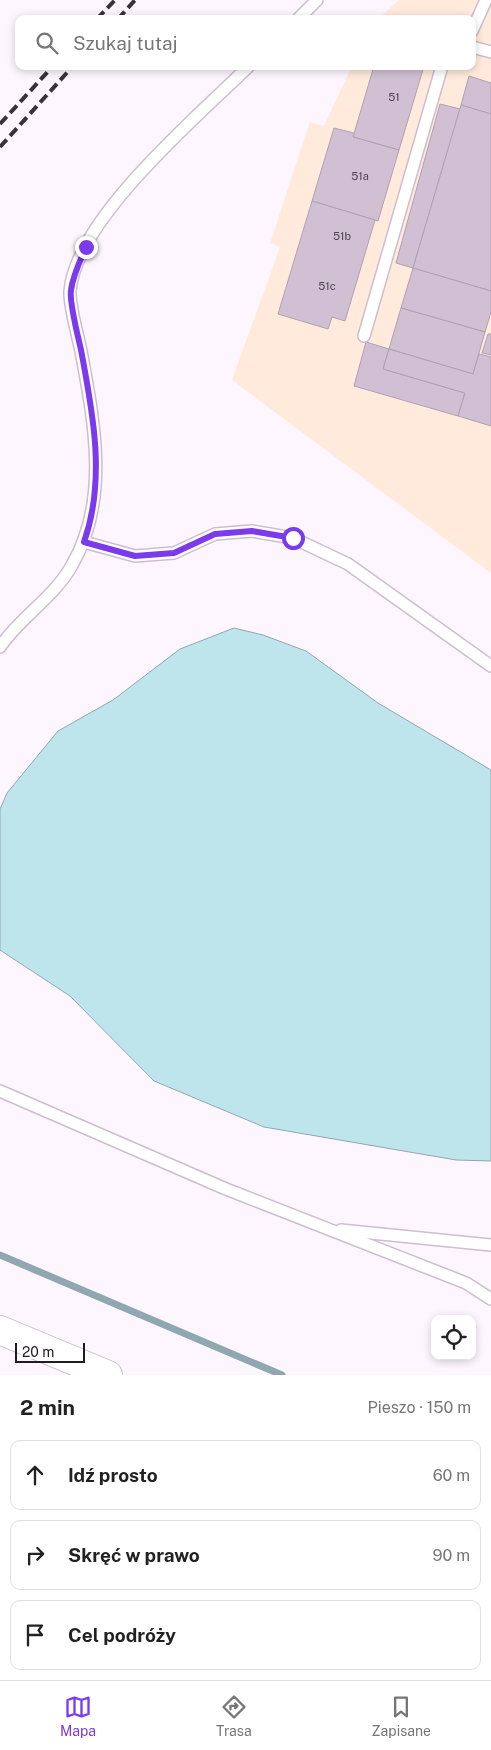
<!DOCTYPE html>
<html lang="pl">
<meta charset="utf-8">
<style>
body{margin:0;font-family:"Public Sans",sans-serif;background:#f6f6f6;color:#222}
.controls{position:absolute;right:15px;bottom:15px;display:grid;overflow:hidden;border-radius:10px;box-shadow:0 2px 8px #0003}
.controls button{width:45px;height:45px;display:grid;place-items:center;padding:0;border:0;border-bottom:1px solid #e0e0e0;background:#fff;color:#222;font:25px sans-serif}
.scale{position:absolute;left:15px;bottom:12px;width:70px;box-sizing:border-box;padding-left:5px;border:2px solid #201a21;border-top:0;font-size:14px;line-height:18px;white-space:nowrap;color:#201a21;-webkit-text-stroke:4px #fff;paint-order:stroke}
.stop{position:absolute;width:15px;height:15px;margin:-11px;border:4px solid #7c3aed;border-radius:50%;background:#fff}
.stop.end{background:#7c3aed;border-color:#fff;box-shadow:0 1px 5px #0008}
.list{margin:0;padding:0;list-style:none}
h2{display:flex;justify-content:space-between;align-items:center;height:65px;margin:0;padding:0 20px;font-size:21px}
h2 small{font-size:16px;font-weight:400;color:#767676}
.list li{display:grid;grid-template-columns:32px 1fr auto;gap:15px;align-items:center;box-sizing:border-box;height:70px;margin:0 10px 10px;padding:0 10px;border:1px solid #e0e0e0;border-radius:10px}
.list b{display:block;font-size:19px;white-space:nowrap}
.list em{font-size:16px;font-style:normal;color:#767676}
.icon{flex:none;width:28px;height:28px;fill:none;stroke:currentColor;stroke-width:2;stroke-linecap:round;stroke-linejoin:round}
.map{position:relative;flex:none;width:491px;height:1375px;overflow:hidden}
.search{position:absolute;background:#fff;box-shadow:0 2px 8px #0003;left:15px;right:15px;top:15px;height:55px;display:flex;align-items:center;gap:12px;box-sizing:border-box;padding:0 18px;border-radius:10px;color:#767676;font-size:19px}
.sheet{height:305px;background:#fff}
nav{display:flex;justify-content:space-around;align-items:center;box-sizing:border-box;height:70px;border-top:1px solid #e0e0e0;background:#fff;font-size:14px;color:#767676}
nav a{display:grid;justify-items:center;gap:2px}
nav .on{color:#7c3aed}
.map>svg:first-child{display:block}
</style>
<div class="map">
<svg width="491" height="1375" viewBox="0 0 491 1375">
<rect width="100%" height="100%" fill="#fdf6fe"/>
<polygon fill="#ffeadb" points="399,0 491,0 491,573 232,380 280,247 270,243 310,122 324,126 352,66 472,66 472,19 378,19"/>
<polygon fill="#bfe5ec" stroke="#8fa8af" points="234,628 263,635 306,651 378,703 491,770 491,1161 456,1160 264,1127 154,1081 70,996 0,950 0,809 7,793 58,731 113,700 180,649"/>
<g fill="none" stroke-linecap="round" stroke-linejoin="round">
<polyline stroke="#8fa8af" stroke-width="7" points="0,1255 282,1375"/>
</g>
<g fill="#d1c0d3" stroke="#b0a0b3">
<polygon points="374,66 424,66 399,150 353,137"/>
<polygon points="469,76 491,83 491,114 461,105"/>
<polygon points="440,104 460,109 413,268 396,263"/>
<polygon points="461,105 491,114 491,291 413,268"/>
<polygon points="334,128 354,133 353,137 399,150 378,221 312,201"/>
<polygon points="312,201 375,220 345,321 332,317 328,329 278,314"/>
<polygon points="413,268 491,291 491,312 485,332 401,308"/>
<polygon points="401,308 485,332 473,374 389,349"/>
<polygon points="488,334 491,334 491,355 482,353"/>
<polygon points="366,342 389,349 383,369 465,393 458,416 354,386"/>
<polygon points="389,349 473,374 479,354 491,357 491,426 458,416 465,393 383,369"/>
</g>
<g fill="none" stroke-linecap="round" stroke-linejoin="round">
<defs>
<g id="service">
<polyline points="298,19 317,0"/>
<polyline points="472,31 486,0"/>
<polyline points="472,47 491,52"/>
<polyline points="364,336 442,66"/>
<polyline points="84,542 135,556 174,553 215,534 252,531 293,538 348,564 491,666"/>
<path d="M0 647C20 617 54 598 72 565 110 500 94 421 81 351 78 336 69 305 70 291 76 219 198 116 249 66"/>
<polyline points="0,1091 226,1189 466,1283 491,1299"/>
<polyline points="341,1230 491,1245"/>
</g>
<polyline id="tertiary" points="0,1330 108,1375"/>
</defs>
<use href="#service" stroke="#cebdd0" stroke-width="14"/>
<use href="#tertiary" stroke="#cebdd0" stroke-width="30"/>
<use href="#service" stroke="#fff" stroke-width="11"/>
<use href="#tertiary" stroke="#fff" stroke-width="28"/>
<g stroke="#383239" stroke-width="4" stroke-dasharray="10 5" stroke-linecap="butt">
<polyline points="97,19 115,0"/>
<polyline points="118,19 135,0"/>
<polyline points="0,124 53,66"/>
<polyline points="0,147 73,66"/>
</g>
</g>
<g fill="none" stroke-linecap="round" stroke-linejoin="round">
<path stroke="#7c3aed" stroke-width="6" d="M86 247C80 261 73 275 71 290 69 302 78 336 81 350 93 413 106 480 84 542L135 556 174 553 215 534 252 531 293 538"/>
</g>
<g text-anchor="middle" stroke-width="4.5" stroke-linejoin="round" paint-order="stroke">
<g font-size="11" fill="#4c444e">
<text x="394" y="101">51</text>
<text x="360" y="180">51a</text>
<text x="342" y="240">51b</text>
<text x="327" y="290">51c</text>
</g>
</g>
</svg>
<div class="controls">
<button><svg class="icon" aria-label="locate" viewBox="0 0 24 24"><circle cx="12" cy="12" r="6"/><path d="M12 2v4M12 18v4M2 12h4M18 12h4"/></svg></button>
</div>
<div class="scale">20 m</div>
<div class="stop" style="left:293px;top:538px"></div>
<div class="stop end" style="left:86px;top:247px"></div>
<div class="search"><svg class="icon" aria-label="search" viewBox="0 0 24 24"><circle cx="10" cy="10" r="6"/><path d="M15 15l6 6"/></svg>Szukaj tutaj</div>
</div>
<section class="sheet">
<h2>2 min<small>Pieszo · 150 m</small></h2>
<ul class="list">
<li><svg class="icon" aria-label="ahead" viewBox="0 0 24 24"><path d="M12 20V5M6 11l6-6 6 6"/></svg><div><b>Idź prosto</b></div><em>60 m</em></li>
<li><svg class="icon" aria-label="right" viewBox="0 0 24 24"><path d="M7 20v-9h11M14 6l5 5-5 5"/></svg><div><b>Skręć w prawo</b></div><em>90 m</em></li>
<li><svg class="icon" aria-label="arrive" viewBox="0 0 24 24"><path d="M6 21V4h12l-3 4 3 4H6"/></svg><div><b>Cel podróży</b></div></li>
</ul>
</section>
<nav>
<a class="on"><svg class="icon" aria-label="map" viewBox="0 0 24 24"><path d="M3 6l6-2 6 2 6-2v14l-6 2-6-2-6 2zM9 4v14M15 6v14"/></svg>Mapa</a>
<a><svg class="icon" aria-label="directions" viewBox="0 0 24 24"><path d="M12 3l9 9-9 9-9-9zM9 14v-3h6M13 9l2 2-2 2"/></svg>Trasa</a>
<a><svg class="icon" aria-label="saved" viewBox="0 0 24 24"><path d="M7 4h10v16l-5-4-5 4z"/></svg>Zapisane</a>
</nav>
